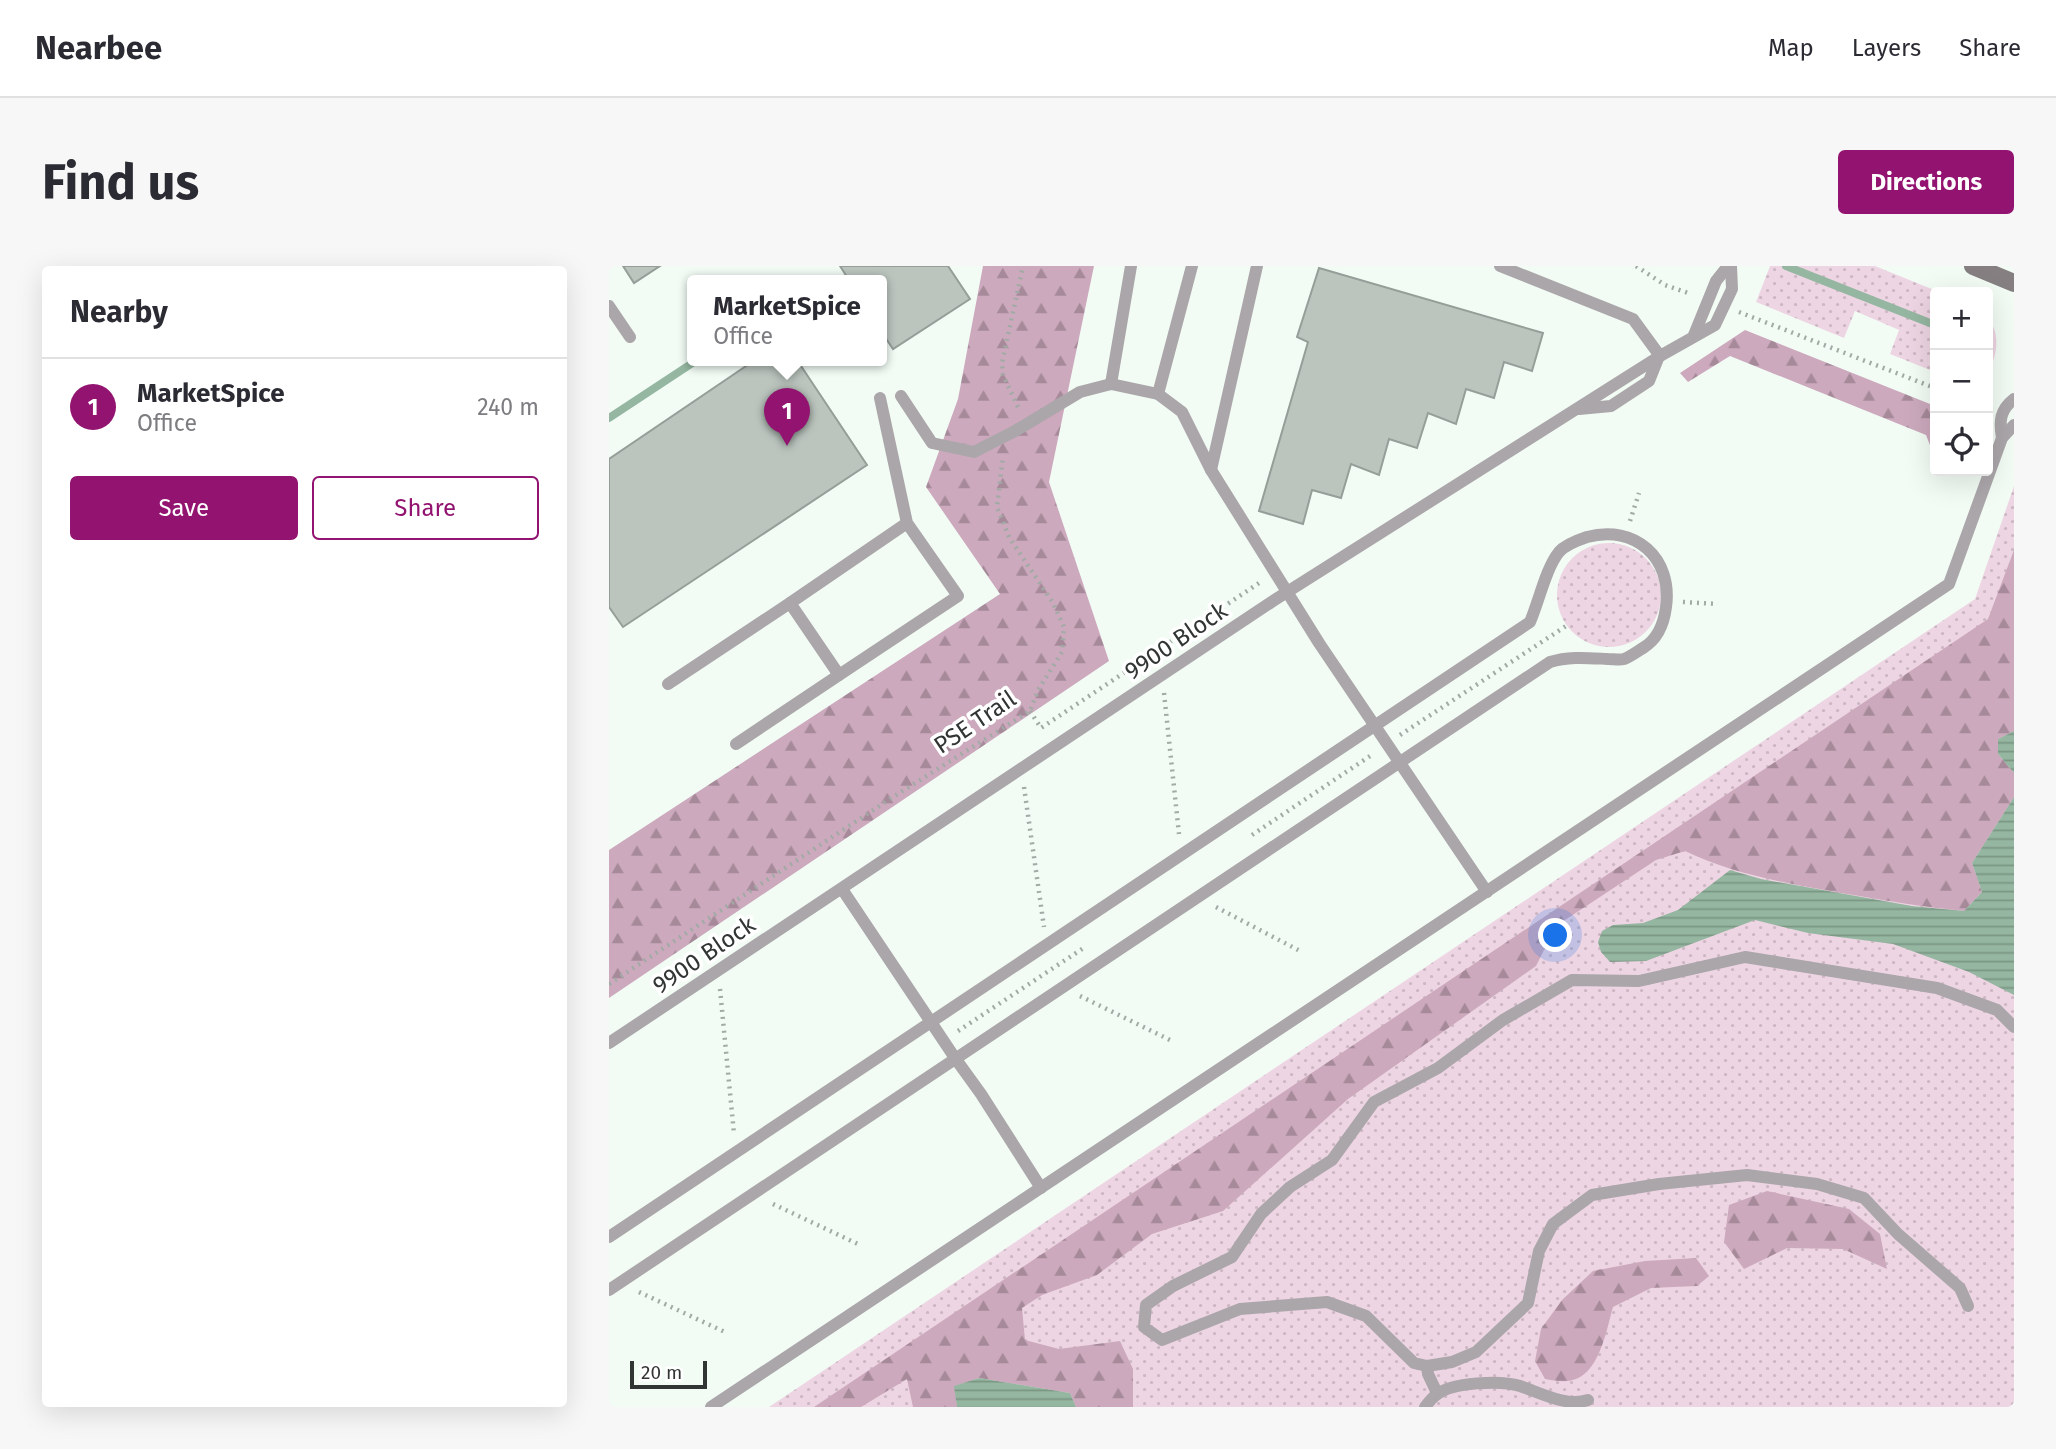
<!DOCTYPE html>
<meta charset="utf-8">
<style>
body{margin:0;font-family:"Fira Sans",sans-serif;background:#f7f7f7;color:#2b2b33}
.controls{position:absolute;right:21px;top:21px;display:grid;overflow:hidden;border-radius:7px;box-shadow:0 7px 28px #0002}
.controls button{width:63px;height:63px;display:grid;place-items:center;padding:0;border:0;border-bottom:2px solid #e1e1e2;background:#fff;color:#2b2b33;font:35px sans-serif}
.scale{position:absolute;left:21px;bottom:18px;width:77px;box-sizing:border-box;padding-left:7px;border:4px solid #313533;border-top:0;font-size:19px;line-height:24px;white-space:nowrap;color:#313533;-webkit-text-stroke:5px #fff;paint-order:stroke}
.you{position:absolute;left:947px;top:670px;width:24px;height:24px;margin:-18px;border:5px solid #fff;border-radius:50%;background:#1a73e8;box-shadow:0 0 0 10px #1a73e833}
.badge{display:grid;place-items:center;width:46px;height:46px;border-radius:50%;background:#921470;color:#fff;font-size:23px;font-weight:700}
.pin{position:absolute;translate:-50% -58px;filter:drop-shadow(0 2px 4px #0008)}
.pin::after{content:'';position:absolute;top:37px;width:24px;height:21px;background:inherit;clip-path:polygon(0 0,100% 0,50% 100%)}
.popup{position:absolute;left:78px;top:9px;width:200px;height:91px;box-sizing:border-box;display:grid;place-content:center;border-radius:7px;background:#fff;filter:drop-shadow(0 2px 5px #0005);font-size:23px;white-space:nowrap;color:#7c7c81}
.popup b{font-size:26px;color:#2b2b33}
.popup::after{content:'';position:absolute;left:50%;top:100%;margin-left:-14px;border:14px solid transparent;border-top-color:#fff}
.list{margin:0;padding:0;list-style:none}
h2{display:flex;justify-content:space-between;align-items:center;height:91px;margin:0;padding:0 28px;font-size:30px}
h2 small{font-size:23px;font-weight:400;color:#7c7c81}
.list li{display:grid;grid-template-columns:46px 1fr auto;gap:21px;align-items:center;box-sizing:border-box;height:98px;padding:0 28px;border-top:2px solid #e1e1e2}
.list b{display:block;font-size:26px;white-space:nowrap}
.list p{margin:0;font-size:23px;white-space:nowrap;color:#7c7c81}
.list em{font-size:23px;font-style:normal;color:#7c7c81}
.actions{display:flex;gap:14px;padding:21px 28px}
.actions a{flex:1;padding:16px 0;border:2px solid #921470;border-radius:7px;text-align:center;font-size:24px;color:#921470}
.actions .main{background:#921470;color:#fff}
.icon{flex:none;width:38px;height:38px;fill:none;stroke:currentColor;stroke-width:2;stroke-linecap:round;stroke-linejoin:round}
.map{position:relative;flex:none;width:1405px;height:1141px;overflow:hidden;border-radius:7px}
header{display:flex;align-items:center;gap:42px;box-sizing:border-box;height:98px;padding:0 35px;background:#fff;border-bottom:2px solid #e1e1e2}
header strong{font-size:33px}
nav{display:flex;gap:38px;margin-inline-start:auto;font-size:24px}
.intro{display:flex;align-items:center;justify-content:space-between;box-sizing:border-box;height:168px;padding:0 42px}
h1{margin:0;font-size:49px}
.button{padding:18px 32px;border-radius:7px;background:#921470;color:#fff;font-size:24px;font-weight:700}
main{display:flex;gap:42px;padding:0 42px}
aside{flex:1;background:#fff;border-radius:7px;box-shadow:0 7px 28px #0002}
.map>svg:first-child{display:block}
</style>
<header>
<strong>Nearbee</strong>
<nav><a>Map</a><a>Layers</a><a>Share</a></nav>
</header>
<div class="intro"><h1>Find us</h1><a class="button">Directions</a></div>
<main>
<aside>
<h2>Nearby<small></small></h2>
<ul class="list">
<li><span class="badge">1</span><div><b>MarketSpice</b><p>Office</p></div><em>240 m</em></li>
</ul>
<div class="actions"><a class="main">Save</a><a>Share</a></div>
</aside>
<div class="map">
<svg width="1405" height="1141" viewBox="0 0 1405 1141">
<defs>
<pattern id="green-dots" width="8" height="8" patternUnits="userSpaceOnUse" patternTransform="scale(1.75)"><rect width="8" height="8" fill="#eed5e3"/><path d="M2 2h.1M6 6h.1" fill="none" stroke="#cdb7c3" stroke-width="1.8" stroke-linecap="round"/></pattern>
<pattern id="forest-firs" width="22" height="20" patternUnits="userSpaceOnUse" patternTransform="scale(1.75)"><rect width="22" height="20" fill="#cca9bd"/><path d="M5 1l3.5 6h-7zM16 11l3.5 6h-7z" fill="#a68a9a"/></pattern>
<pattern id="water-rules" width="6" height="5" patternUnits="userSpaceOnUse" patternTransform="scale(1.75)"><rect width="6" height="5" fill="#95b7a1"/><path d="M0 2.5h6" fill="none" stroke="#7a9684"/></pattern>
</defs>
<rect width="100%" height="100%" fill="#f2fcf5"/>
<g fill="url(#green-dots)">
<polygon points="1161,0 1266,0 1330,26 1326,26 1326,106 1281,88 1290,64 1246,45 1235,72 1147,36"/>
<path d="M1379 52C1393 71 1387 89 1379 109Z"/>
<polygon points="1405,220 1405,1141 160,1141 1366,333"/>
<circle cx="1000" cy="329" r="52"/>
</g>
<g fill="url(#forest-firs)">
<polygon points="374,0 485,0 440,216 500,395 0,732 0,584 391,328 317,221 349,133"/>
<polygon points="1136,64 1326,140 1326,192 1317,169 1121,90 1079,116 1071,107"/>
<path d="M1405 284V465L1389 473V488L1405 507V531L1363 597 1373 626 1355 645C1314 641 1274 634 1232 627 1178 617 1126 609 1076 585L1047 594 947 660 927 700 739 833 614 945 543 968 488 1009 433 1029 413 1042 416 1074 450 1083 511 1075 524 1103V1141H467L461 1127 370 1112 346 1120 348 1141H304L298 1113 252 1141H205L1379 353Z"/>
<polygon points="1158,925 1240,943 1271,968 1278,1003 1234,983 1178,982 1135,1003 1115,976 1120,939"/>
<path d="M1087 992 1100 1010 1088 1020 1042 1022 1004 1041C997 1065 990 1113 958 1115 951 1116 943 1114 936 1113L926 1095 932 1063 953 1034 984 1005 1036 995Z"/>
</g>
<g fill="url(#water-rules)">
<polygon points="1405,465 1405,729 1360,706 1284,678 1199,667 1146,654 1037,695 1001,696 992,686 989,676 993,665 1004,659 1034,657 1069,644 1121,604 1152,613 1303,640 1355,645 1373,626 1363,597 1405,531 1405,507 1389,488 1389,473"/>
<polygon points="370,1112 461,1127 467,1141 348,1141 345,1120"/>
</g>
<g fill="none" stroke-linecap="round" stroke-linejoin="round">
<g stroke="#95b7a1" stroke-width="8">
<polyline points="1177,0 1326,59"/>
<polyline points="0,152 88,94"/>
</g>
</g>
<g fill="#bbc5be" stroke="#959e98" stroke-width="2">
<polygon points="14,0 51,0 25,17"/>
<polygon points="231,0 339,0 361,33 284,83 272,65 272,14 240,14"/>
<polygon points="710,2 934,67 923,105 895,96 885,132 857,123 847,158 819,147 808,182 780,173 770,209 742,198 732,232 703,224 694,258 650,245 699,76 688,71"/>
<polygon points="146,94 188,94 258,199 14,361 0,341 0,193"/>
</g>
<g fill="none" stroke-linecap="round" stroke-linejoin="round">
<g stroke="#a2aaa5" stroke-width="4.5" stroke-dasharray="2 5" stroke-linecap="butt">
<polyline points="1027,0 1056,19 1082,28"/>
<polyline points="1130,46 1326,122"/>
<polyline points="409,141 394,109 393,97 414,0"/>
<polyline points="1021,255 1030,227"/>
<polyline points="1074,336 1109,338"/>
<polyline points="555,427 570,568"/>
<polyline points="421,445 432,462 650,317 651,318"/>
<polyline points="791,469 957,360"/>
<polyline points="415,521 435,661"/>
<polyline points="643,569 764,488"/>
<polyline points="607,641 693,686"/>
<polyline points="0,718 284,531 421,445 429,424 453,386 455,361 444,337 400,271 388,241 394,190"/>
<polyline points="111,723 125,868"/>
<polyline points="471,730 561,774"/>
<polyline points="349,765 476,681"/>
<polyline points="164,938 251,979"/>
<polyline points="30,1026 118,1067"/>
</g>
<g stroke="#aba6a9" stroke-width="12">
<polyline points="891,0 1024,53 1051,90"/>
<polyline points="0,40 21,71"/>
<polyline points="1085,69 1107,15 1119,0"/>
<polyline points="502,118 522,0"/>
<polyline points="549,128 583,0"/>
<polyline points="292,130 323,177 365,186 406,165 471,126 502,118 549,128 573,146 602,204 710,377 878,626"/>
<polyline points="271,132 298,257 349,330 230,409 181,337 298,257"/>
<polyline points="970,143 1002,140 1040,115 1050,90"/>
<path d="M1393 172C1390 155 1391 144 1405 133"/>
<polyline points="602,204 648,0"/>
<polyline points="59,418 181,337"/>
<polyline points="127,478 230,409"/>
<polyline points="233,623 346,792 372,828 432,922"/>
<polyline points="0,777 664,335 1051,90 1106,59 1123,23 1122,0"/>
<path d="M0 971 921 356C930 335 937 302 950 286 956 279 969 274 978 271 1026 258 1064 292 1057 341 1055 357 1049 373 1034 382 1029 385 1021 391 1015 393 1011 394 1004 393 999 393 979 392 960 390 941 396L0 1024"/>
<polyline points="1359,1040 1351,1022 1289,968 1255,932 1208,918 1138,909 1050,918 983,929 944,958 930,985 919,1037 867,1086 843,1096 818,1100 805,1097 757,1050 718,1036 631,1043 553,1074 535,1061 537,1039 564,1020 623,991 652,948 681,921 723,894 765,836 829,802 894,754 963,714 1030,715 1136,691 1328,722 1388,744 1405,761"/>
<polyline points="818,1100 819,1108 828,1127"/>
<polyline points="102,1141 1340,318 1393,172 1405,159"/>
<path d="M816 1141C819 1137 823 1132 827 1129 843 1116 892 1114 911 1120 932 1127 957 1141 979 1134"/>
</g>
<polyline stroke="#857f82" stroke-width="18" points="1364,0 1405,17"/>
</g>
<g text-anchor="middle" stroke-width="7" stroke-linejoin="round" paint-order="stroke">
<g font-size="24" fill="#313533" stroke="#fff">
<text transform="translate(567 375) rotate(-34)" y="8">9900 Block</text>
<text transform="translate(366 456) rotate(-34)" y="8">PSE Trail</text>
<text transform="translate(95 689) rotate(-34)" y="8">9900 Block</text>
</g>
</g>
</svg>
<div class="controls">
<button>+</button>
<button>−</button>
<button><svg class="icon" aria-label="locate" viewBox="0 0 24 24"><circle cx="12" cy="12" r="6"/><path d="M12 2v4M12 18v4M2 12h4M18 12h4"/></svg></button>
</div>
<div class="scale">20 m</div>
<div class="you"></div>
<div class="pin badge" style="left:178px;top:180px">1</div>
<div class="popup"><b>MarketSpice</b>Office</div>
</div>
</main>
